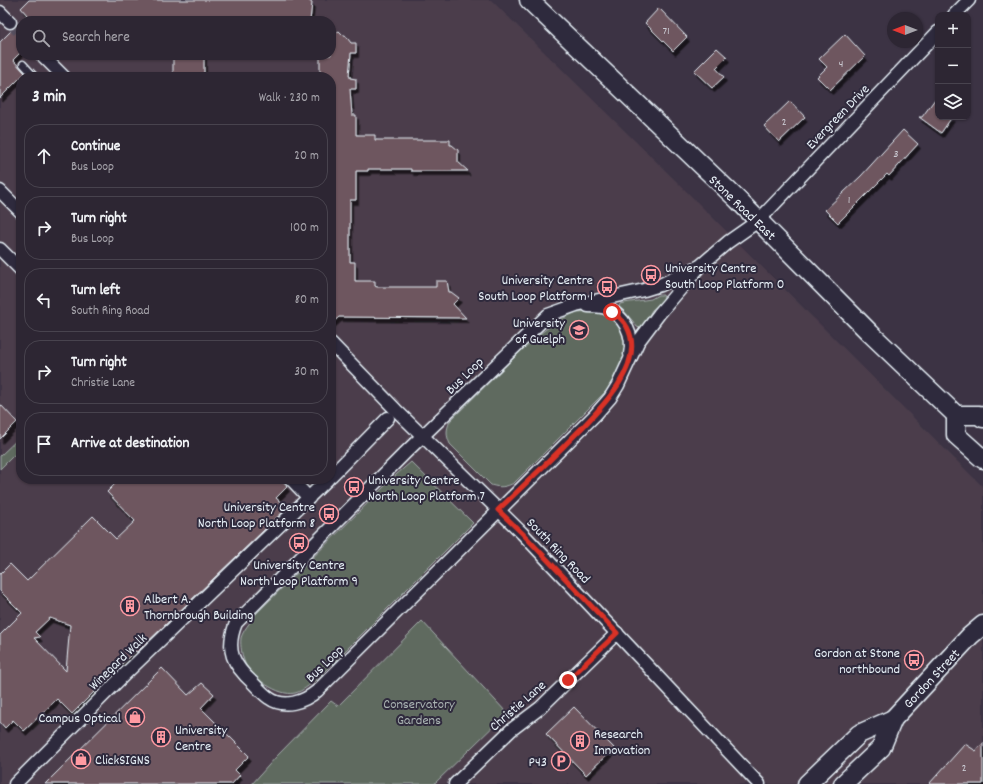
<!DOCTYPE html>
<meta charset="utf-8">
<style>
body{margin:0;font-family:Dekko,sans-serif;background:#39323f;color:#f1f3f6}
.controls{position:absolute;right:12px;top:12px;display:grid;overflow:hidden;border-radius:8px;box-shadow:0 1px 3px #0004}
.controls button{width:36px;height:36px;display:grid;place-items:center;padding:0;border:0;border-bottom:1px solid #48434e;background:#2d2633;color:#f1f3f6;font:20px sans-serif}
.compass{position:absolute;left:887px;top:12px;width:36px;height:36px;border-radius:50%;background:#2d2633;box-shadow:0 1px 3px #0004;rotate:270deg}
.stop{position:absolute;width:12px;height:12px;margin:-9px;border:3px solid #d93025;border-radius:50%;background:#fff}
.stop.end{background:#d93025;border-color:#fff;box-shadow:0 1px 4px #0008}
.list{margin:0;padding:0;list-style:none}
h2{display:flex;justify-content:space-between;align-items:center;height:52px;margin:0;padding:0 16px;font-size:17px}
h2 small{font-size:13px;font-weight:400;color:#a7a5ac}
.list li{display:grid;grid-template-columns:26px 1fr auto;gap:12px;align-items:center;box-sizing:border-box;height:64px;margin:0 8px 8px;padding:0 8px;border:1px solid #48434e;border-radius:16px}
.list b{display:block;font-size:15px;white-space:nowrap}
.list p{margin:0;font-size:13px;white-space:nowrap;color:#a7a5ac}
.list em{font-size:13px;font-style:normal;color:#a7a5ac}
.icon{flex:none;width:22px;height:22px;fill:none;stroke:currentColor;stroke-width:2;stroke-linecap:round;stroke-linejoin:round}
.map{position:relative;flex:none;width:983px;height:784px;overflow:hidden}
.search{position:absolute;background:#2d2633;box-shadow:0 1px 3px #0004;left:16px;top:16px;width:320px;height:44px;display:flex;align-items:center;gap:10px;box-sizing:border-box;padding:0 14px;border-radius:16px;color:#a7a5ac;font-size:15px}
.panel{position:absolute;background:#2d2633;box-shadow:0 1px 3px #0004;left:16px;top:72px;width:320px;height:412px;border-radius:16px}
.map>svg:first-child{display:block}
</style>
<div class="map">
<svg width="983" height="784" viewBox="0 0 983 784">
<defs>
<filter id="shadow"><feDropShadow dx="2.5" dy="4.5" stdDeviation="0" flood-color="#0009"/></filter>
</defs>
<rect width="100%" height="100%" fill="#3c3344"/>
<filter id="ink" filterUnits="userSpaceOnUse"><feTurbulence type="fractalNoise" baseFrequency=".025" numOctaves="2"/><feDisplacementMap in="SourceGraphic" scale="8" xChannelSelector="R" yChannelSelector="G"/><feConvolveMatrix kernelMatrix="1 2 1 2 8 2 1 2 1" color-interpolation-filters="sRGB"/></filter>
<g filter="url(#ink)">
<path fill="#4b3e4c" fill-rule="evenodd" d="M0 0H491L677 182 983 487V784H0ZM21 21H331V55H21ZM21 77H331V479H21Z"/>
<g fill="#5f6a5f" stroke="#a4aeac">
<polygon points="658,295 663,295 664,299 652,310 642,327 640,328 637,327 632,320 619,306 620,304 624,303 651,299"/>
<path d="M595 311C611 315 624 322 625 341 625 345 626 350 625 353 621 366 614 378 607 390L514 483C506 487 500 488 491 485L450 444C446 435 446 430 450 421L533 339 557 321 577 312Z"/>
<polygon points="21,436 21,448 0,469 0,456"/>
<path d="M411 462 473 523 316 680C309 685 303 691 295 693 279 697 251 677 245 663 242 656 240 646 241 638 243 630 251 622 255 615L397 474Z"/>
<polygon points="422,621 507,713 434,784 252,784 276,757 331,701 338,706"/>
</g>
<g fill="#6e575f" stroke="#e8f1f8" fill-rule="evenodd" filter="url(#shadow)">
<polygon points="29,0 308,0 312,3 310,21 21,21 27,15 21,8"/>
<polygon points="659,8 687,37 673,51 645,23"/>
<polygon points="21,21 21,52 13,60 25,73 0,98 0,42"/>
<polygon points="339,31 343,35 345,35 351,43 356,43 356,53 351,53 349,76 350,76 350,78 356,79 356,89 350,89 352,115 356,115 356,135 375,135 375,140 450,140 450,145 452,145 458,150 458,162 468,171 411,171 411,169 368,169 368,171 356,171 356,200 350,200 350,262 355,262 355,281 375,281 375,286 377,287 436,287 436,281 447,281 449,292 451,292 459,298 453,304 466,318 339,317 331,324 331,77 320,77 320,56 331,55 331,36"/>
<polygon points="845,34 865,56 830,90 817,77 827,67 819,59"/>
<polygon points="717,48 727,57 716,68 724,77 712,88 694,71"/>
<rect x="173" y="55" width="31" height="22"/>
<polygon points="938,95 938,117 952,117 941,133 919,117 922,117"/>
<polygon points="790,101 805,117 779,142 764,126"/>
<polygon points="903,130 918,144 889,176 887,174 838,223 825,210 861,176"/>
<polygon points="0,404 17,422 0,439"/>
<path d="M120 479H280L287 487 276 498 287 508 137 652 135 651 72 714 57 699 24 731 13 720 5 728 0 722V635L22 613 0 591V574L10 564 27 581 93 516 116 539 135 521 107 492ZM50 618 70 625 66 671 34 638 40 637 35 632Z"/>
<polygon points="162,668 188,695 202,683 214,694 201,708 249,756 235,770 240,775 232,784 45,784"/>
<polygon points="574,707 614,748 586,775 546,734"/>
<polygon points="983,743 983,784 929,784 965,744 976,751"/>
</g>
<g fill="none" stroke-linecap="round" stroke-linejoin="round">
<polyline stroke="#56505f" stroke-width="12" stroke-dasharray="12 6" stroke-linecap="butt" points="10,22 21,34"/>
<defs>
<polyline id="lane" points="23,64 35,77"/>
<g id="street">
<polyline points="0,12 10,22"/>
<polyline points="954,15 969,0"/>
<polyline points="42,55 64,77"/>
<polyline points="0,191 21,212"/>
<polyline points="0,249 21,270"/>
<path d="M700 266 660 285 644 290 576 305 548 315 406 452 236 623C225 650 233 665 253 683 258 688 263 694 269 698 284 709 304 702 317 691L595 415 610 398 618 385 638 342 659 314 700 266 728 242 758 221 938 32"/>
<path d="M588 306C594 306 600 306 606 308 625 316 634 335 630 354"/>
<polyline points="331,343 396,410 522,533 759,784"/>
<polyline points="331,476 388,418"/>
<polyline points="291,479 309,498"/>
<polyline points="15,784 124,675 328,479"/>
<polyline points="455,784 511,730 540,708 617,633"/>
</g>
<g id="secondary">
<polyline points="529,0 738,200 871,334 956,415 979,415 983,418"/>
<polyline points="956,415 956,435 983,459"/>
<polyline points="807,784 859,734 893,719"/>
<polyline points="843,784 881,748 893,719 970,636 983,625"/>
</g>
</defs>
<use href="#lane" stroke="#e8f1f8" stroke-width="9"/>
<use href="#street" stroke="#e8f1f8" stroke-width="15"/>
<use href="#secondary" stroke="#e8f1f8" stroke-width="21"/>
<use href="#lane" stroke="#2f2a3d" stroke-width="6"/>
<use href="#street" stroke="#2f2a3d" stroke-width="12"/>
<use href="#secondary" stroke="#2f2a3d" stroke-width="18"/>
</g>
</g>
<g fill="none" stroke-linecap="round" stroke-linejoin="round" filter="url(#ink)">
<path stroke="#d93025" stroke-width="5" d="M568 680 617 633 522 533 498 510C520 489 542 468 564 446 589 420 649 368 627 327 624 321 618 316 612 312"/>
</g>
<defs>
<symbol id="bus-ring" viewBox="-11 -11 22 22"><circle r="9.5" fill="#2f2a3d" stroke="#ff9aa2" stroke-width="1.5"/><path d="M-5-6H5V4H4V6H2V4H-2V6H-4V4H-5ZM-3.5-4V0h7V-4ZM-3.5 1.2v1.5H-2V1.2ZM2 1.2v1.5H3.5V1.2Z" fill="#ff9aa2"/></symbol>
<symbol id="university-ring" viewBox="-11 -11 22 22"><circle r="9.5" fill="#2f2a3d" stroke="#ff9aa2" stroke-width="1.5"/><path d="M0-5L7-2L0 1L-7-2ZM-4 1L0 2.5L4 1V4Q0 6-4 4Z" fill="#ff9aa2"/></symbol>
<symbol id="building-ring" viewBox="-11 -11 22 22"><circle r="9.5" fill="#2f2a3d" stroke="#ff9aa2" stroke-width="1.5"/><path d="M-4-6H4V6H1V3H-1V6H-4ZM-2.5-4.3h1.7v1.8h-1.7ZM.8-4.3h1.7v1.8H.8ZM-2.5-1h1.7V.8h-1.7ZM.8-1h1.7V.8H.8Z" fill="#ff9aa2"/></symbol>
<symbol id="shop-ring" viewBox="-11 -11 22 22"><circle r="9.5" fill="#2f2a3d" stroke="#ff9aa2" stroke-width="1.5"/><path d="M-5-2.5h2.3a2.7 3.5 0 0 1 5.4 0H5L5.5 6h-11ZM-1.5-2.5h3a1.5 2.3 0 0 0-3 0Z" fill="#ff9aa2"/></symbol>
<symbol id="parking-ring" viewBox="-11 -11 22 22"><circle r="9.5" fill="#2f2a3d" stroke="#ff9aa2" stroke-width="1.5"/><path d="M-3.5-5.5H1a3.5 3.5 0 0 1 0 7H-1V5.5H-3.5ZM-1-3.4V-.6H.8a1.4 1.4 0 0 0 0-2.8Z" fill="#ff9aa2"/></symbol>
</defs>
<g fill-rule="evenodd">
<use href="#bus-ring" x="640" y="264" width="22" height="22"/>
<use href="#bus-ring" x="596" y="276" width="22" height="22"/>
<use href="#university-ring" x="568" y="319" width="22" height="22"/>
<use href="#bus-ring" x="343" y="476" width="22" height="22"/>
<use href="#bus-ring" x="318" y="503" width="22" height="22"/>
<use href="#bus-ring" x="288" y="532" width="22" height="22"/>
<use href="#building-ring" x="119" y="595" width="22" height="22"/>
<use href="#bus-ring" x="903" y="649" width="22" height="22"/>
<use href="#shop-ring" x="124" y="706" width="22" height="22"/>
<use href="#building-ring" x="150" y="726" width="22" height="22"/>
<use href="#building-ring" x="569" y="730" width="22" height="22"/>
<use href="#shop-ring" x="70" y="748" width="22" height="22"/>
<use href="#parking-ring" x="550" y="750" width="22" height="22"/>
</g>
<g text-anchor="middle" stroke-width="4" stroke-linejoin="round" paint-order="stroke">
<g font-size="12" fill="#cacad2">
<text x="666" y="34">71</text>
<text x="841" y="67">4</text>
<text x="784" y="125">2</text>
<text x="896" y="157">3</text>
<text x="849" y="203">1</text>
<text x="964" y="771">2</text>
</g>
<g font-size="14" fill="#e8f1f8" stroke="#2f2a3d">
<text transform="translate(837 116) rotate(-46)" y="5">Evergreen Drive</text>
<text transform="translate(743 207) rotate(44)" y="5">Stone Road East</text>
<text transform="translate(464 375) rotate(-44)" y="5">Bus Loop</text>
<text transform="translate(559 550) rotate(46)" y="5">South Ring Road</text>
<text transform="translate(117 661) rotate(-44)" y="5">Winegard Walk</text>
<text transform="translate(324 663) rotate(-44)" y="5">Bus Loop</text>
<text transform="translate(931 678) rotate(-47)" y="5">Gordon Street</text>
<text transform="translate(517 705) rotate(-41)" y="5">Christie Lane</text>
</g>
<g font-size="14" fill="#e8f1f8" stroke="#2f2a3d" text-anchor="start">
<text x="665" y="272">University Centre<tspan x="665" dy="16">South Loop Platform 0</tspan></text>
<text x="593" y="284" text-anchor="end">University Centre<tspan x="593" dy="16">South Loop Platform 1</tspan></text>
<text x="565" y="327" text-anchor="end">University<tspan x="565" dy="16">of Guelph</tspan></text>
<text x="368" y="484">University Centre<tspan x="368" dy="16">North Loop Platform 7</tspan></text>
<text x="315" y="511" text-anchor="end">University Centre<tspan x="315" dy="16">North Loop Platform 8</tspan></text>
<text x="299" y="569" text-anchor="middle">University Centre<tspan x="299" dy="16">North Loop Platform 9</tspan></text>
<text x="144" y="603">Albert A.<tspan x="144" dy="16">Thornbrough Building</tspan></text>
<text x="900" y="657" text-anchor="end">Gordon at Stone<tspan x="900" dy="16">northbound</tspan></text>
<text x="121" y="722" text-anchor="end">Campus Optical</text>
<text x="175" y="734">University<tspan x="175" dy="16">Centre</tspan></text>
<text x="594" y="738">Research<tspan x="594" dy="16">Innovation</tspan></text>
<text x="95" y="764">ClickSIGNS</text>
<text x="547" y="766" text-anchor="end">P43</text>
</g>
<g font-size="14" fill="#aab4b3" stroke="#2f2a3d">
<text x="419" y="708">Conservatory<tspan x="419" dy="16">Gardens</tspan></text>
</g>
</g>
</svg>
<div class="controls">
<button>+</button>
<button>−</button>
<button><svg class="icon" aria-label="layers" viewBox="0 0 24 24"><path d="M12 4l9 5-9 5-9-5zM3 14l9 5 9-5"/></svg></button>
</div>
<svg class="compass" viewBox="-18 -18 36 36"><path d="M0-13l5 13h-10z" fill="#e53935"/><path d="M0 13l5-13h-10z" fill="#a7a5ac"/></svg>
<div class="stop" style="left:612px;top:312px"></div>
<div class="stop end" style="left:568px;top:680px"></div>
<div class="search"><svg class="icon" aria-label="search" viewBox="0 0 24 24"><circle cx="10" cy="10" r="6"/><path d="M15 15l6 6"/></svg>Search here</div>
<section class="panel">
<h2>3 min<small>Walk · 230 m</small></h2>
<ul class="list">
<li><svg class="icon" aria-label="ahead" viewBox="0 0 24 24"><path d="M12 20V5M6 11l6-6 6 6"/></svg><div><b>Continue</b><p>Bus Loop</p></div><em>20 m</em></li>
<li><svg class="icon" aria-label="right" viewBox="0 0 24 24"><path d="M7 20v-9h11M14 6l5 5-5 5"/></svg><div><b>Turn right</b><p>Bus Loop</p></div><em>100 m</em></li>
<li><svg class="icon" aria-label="left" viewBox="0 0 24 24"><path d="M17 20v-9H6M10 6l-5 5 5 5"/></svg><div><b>Turn left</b><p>South Ring Road</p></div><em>80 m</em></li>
<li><svg class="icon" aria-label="right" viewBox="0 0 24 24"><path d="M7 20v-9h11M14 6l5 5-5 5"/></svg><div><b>Turn right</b><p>Christie Lane</p></div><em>30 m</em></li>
<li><svg class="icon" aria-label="arrive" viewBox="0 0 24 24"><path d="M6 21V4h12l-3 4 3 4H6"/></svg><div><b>Arrive at destination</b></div></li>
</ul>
</section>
</div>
